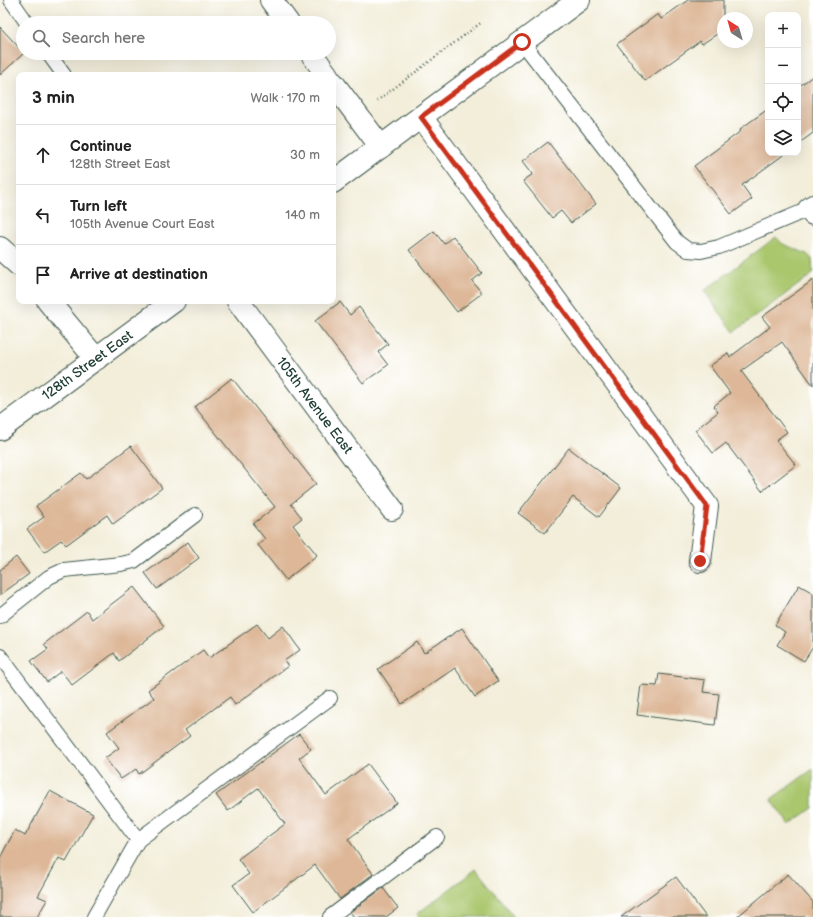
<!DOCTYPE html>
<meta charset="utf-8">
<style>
body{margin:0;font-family:"Balsamiq Sans",sans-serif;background:#f6f6f6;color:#222}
.controls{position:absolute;right:12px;top:12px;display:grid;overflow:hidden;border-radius:8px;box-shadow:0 4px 16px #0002}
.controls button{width:36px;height:36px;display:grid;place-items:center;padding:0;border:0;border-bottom:1px solid #e0e0e0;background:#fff;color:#222;font:20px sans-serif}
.compass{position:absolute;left:717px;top:12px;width:36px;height:36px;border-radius:50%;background:#fff;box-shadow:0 4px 16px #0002;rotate:323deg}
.stop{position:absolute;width:12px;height:12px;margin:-9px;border:3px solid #c8321e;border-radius:50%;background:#fff}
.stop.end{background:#c8321e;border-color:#fff;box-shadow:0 1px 4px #0008}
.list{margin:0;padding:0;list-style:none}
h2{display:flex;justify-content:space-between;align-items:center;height:52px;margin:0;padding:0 16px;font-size:17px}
h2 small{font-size:13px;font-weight:400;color:#767676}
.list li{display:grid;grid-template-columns:26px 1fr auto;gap:12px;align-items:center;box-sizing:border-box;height:60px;padding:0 16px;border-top:1px solid #e0e0e0}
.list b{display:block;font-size:15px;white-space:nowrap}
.list p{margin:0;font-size:13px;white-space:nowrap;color:#767676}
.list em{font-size:13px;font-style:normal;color:#767676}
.icon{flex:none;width:22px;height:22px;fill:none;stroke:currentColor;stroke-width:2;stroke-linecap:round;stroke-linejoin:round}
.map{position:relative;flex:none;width:813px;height:917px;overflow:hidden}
.search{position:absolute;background:#fff;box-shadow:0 4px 16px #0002;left:16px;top:16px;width:320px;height:44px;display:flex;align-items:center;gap:10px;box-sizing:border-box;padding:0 14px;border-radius:22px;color:#767676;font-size:15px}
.panel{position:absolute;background:#fff;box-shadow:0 4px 16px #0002;left:16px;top:72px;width:320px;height:232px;border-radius:8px}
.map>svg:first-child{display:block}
</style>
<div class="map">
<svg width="813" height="917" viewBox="0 0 813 917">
<rect width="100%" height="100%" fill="#fff"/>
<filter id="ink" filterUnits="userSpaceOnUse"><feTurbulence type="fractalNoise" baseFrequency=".025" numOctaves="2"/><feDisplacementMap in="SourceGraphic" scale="8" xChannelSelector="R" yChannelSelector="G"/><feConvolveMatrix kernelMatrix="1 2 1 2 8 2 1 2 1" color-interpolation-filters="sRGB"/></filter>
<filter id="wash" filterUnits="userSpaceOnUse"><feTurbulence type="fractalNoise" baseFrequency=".012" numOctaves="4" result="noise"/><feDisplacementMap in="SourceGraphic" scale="16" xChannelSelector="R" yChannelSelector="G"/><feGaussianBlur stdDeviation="0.9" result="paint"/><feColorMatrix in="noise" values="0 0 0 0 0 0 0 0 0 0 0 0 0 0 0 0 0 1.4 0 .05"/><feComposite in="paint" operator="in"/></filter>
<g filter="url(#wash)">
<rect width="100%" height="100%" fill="#f3eeda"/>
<g fill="#aac76e" stroke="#648251">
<polygon points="776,237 783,244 807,254 812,259 813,274 734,332 704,291"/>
<polygon points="813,769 813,808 789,825 771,799"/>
<polygon points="476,869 514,917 419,917 417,914"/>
</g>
<g id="blocks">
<g fill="#ddb797">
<polygon points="688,0 723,0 723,30 702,44 700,41 645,81 617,44 658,14 661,19"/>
<polygon points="0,27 24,53 0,75"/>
<polygon points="813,76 813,133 798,144 798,87"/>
<polygon points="768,109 768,153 786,153 742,185 752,199 731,214 694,166 741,131 740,129"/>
<polygon points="548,142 596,204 571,223 561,211 552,218 523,181 533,174 523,161"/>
<polygon points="434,231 444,244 453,236 482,273 472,281 482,293 457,312 409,250"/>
<polygon points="813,280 813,385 782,342 741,371 787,432 776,440 796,465 762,491 726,443 713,453 695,430 718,412 714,406 730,393 710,366 728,353 730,357 770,327 762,317"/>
<polygon points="340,302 350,315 359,307 388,344 378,352 388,365 363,383 315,321"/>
<polygon points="232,378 316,484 291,504 302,518 293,525 317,555 286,580 258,545 265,539 253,524 275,507 195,407"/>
<polygon points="131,446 162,488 113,524 107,515 66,545 61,540 44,552 27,529 44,517 36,506 81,473 86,479"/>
<polygon points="569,448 621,488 599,517 573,497 545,533 518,513"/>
<polygon points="188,542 199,558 157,589 145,573"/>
<polygon points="16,557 29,574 0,595 0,570"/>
<polygon points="799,585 813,593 813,647 804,661 777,645 785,632 775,625"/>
<polygon points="134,587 164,626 119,661 114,653 72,685 61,671 47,682 31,661 48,649 44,644 87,611 92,619"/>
<polygon points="257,624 268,638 283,626 300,650 284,661 288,666 235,705 230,697 185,730 190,736 139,774 136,769 121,779 105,758 119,748 107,732 154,698 148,690 203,650 209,658"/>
<polygon points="462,628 498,681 475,697 455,668 402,704 378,669 417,642 424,653"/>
<polygon points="659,674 705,680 703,692 719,694 715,725 637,715 641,685 657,686"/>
<polygon points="299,734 311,749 299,758 326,795 368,764 397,803 348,839 373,874 340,899 315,865 253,912 233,885 249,874 238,859 285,824 258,788 228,811 216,795"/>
<polygon points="50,791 93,814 66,862 59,858 38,896 47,900 37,917 0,917 0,858 15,830 25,836"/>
<polygon points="788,874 813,902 813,917 737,917"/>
<polygon points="676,877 706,917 621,917"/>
<polygon points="383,888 398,908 386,917 354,917 350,912"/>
</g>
</g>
</g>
<g filter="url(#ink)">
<use href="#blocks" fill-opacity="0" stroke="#3f584d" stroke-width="1"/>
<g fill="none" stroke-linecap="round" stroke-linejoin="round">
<defs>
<g id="service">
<polyline points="11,0 27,23"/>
<polyline points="522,42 677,242 688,250 701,251 719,247 809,209"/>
<polyline points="48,53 64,75"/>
<polyline points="0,616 49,577 64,570 121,564 134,561 195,515"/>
<polyline points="0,656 138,840"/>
<polyline points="94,917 138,840 330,698"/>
<polyline points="330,917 437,837"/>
</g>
<g id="minor">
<polyline points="271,0 288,23"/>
<polyline points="311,53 327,75"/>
<polyline points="333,83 381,147"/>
<polyline points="421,117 707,506 700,561"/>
<polyline points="813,206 809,209 813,214"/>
<polyline points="0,248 19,265"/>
<polyline points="48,301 96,359"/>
<polyline points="238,301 392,509"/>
</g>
<g id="tertiary">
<polyline points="333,182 579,0"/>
<polyline points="0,429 174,301"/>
</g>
</defs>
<use href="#service" stroke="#3f584d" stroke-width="16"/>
<use href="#minor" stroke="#3f584d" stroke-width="24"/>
<use href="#tertiary" stroke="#3f584d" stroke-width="24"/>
<polyline stroke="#3f584d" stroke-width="2.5" stroke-dasharray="1 3" stroke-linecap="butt" points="377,101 482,22"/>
<use href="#service" stroke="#fff" stroke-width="14"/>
<use href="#minor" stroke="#fff" stroke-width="22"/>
<use href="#tertiary" stroke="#fff" stroke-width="22"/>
</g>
</g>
<g fill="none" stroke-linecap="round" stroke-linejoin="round" filter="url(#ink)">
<polyline stroke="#c8321e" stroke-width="5" points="522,42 421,117 707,506 700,561"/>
</g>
<g text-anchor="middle" stroke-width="3" stroke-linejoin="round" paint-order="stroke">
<g font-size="14" fill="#1f3d34" stroke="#fff">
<text transform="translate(87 365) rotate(-36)" y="5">128th Street East</text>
<text transform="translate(315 405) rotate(53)" y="5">105th Avenue East</text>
</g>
</g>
</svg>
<div class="controls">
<button>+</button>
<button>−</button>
<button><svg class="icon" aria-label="locate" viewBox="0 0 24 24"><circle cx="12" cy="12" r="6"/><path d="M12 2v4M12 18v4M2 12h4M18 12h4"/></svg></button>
<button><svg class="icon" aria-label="layers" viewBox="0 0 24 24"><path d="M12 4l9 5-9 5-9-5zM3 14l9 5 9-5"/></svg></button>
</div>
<svg class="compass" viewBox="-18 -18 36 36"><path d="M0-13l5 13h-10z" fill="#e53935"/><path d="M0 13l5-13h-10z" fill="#767676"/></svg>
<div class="stop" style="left:522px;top:42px"></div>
<div class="stop end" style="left:700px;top:561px"></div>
<div class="search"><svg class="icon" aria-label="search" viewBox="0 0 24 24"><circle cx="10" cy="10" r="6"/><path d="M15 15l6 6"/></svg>Search here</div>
<section class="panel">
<h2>3 min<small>Walk · 170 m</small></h2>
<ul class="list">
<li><svg class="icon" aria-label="ahead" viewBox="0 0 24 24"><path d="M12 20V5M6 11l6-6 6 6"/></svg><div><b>Continue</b><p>128th Street East</p></div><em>30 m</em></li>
<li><svg class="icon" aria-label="left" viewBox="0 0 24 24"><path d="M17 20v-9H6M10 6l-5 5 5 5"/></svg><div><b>Turn left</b><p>105th Avenue Court East</p></div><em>140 m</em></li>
<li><svg class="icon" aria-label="arrive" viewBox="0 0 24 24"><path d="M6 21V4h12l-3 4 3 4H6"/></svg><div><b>Arrive at destination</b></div></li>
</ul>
</section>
</div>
